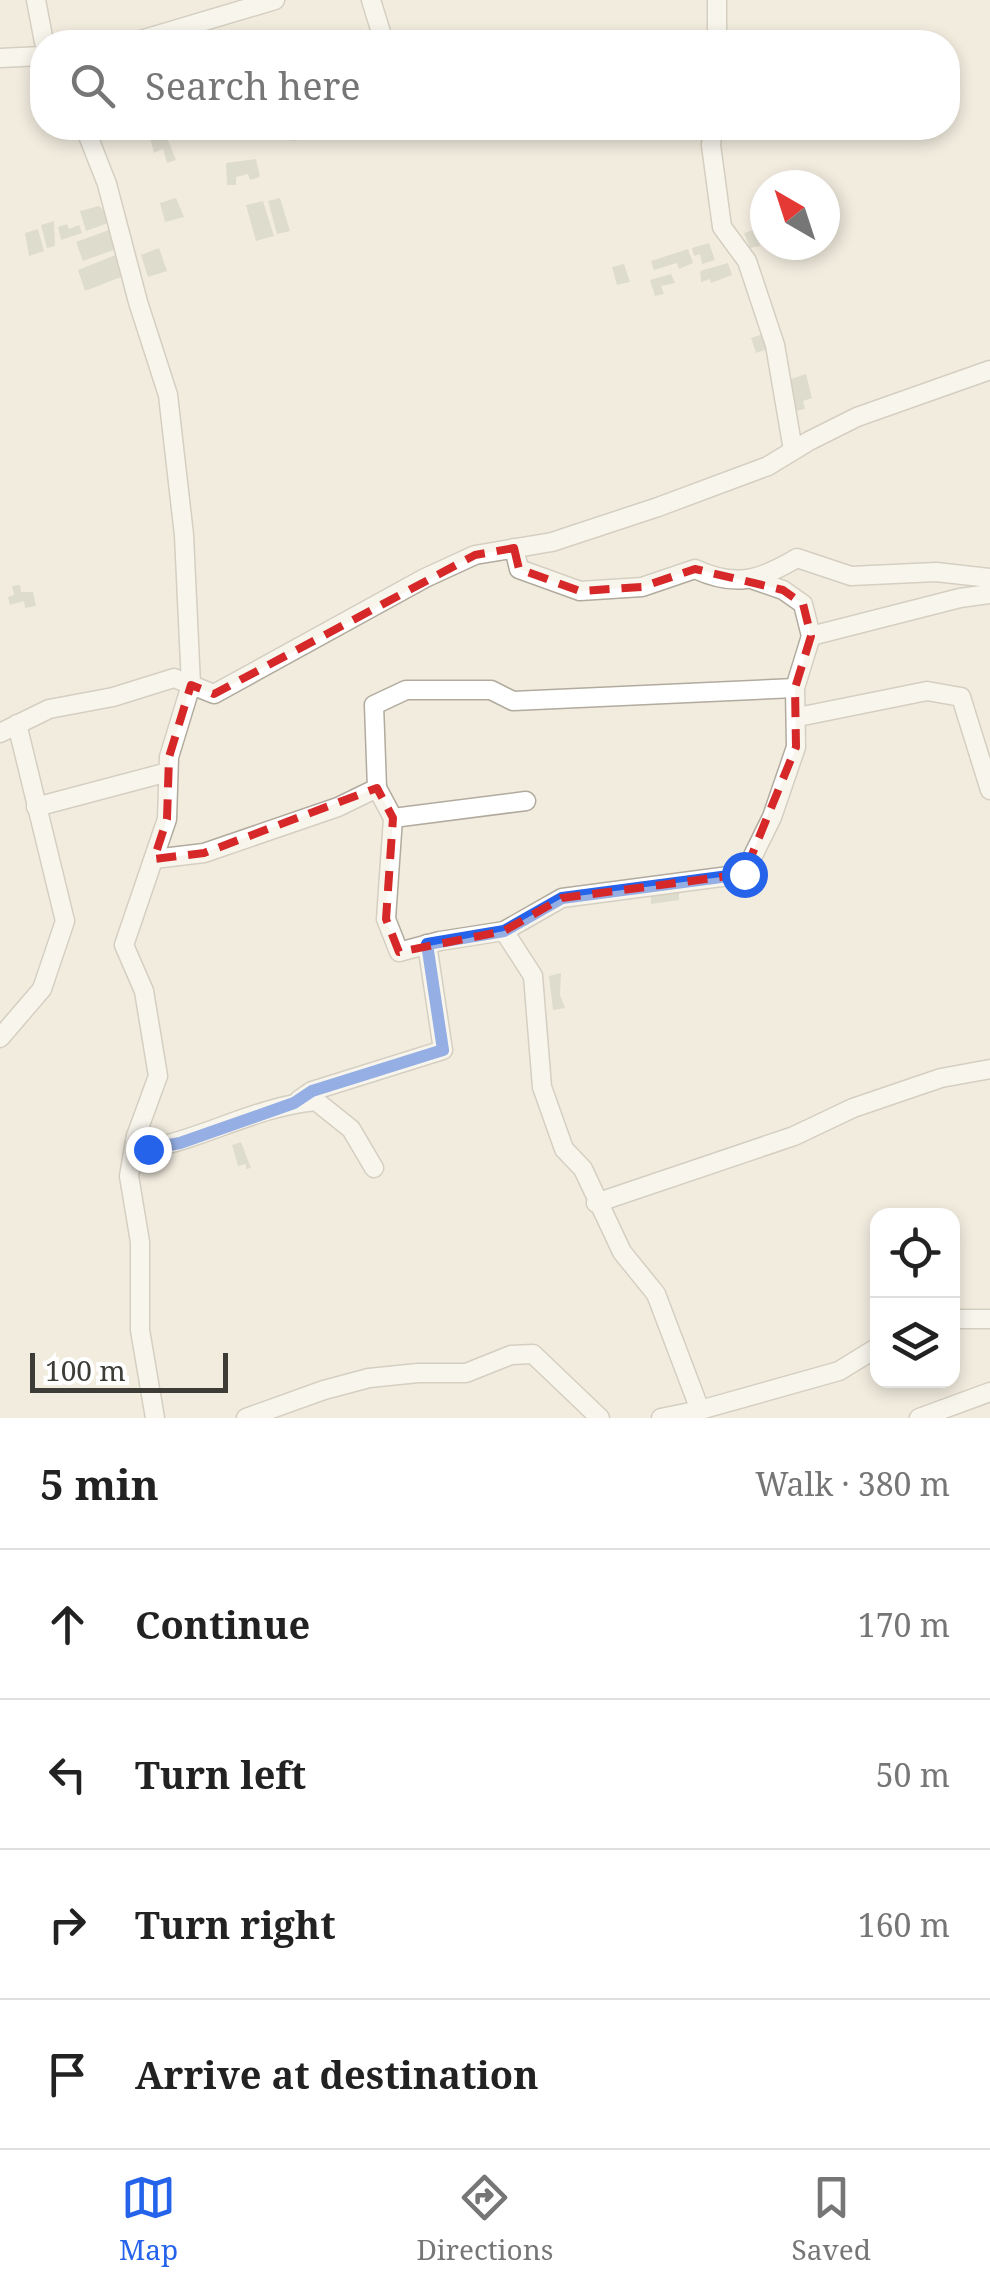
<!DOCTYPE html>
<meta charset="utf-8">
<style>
body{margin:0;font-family:"Noto Serif",serif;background:#f2f2f2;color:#222}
.controls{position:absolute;right:30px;bottom:30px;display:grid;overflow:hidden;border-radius:20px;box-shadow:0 5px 15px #0003}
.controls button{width:90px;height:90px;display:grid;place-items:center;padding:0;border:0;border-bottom:2px solid #e0e0e0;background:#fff;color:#222;font:50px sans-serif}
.compass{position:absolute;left:750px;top:170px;width:90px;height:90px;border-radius:50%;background:#fff;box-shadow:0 5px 15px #0003;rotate:321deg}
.scale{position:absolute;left:30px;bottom:25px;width:198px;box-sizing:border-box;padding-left:10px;border:5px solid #3e3c37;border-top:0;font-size:28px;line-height:35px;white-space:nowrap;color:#3e3c37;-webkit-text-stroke:8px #fff;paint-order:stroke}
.stop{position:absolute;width:30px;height:30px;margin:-22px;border:8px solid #2563eb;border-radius:50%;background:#fff}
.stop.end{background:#2563eb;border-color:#fff;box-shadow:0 2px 10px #0008}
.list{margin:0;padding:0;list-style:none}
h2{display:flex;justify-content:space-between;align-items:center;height:130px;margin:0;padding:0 40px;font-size:42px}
h2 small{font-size:32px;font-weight:400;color:#767676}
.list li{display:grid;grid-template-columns:65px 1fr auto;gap:30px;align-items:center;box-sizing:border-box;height:150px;padding:0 40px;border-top:2px solid #e0e0e0}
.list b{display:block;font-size:38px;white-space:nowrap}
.list em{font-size:32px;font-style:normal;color:#767676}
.icon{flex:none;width:55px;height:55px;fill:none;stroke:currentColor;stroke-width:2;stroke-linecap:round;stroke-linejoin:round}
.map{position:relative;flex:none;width:990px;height:1418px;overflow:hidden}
.search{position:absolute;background:#fff;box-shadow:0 5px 15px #0003;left:30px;right:30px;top:30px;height:110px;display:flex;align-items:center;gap:25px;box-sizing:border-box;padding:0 35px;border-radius:40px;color:#767676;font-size:38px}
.sheet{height:730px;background:#fff}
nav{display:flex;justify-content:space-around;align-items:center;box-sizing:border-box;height:140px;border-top:2px solid #e0e0e0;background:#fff;font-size:28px;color:#767676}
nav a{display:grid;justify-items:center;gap:5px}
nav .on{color:#2563eb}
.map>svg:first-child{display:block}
</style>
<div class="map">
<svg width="990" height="1418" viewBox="0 0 990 1418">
<rect width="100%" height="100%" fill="#f2ecdf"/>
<g fill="#c5c7b9">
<polygon points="290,128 303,128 306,139 292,141"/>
<polygon points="165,133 176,160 167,163 163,149 154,153 150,137"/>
<polygon points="256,159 260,177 250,180 248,174 236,177 236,185 227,185 226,163"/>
<polygon points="176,198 184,217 165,222 160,203"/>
<polygon points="280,198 290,231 277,234 268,201"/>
<polygon points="263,201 274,236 256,241 246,205"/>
<polygon points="99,206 105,212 108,223 86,231 80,211"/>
<polygon points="54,221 55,246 47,248 41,225"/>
<polygon points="67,224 69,229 79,225 82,233 61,240 58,227"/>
<polygon points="38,229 44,251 29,256 25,233"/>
<polygon points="109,230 116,249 83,261 76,242"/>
<polygon points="754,230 760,246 750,248 744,233"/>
<polygon points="709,243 715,260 702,264 700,254 694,256 692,248"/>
<polygon points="159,248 167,271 148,277 141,255"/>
<polygon points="688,249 693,263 679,269 677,263 654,270 651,261"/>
<polygon points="118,254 126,275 85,291 78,270"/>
<polygon points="728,263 732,275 711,283 710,279 701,282 700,271"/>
<polygon points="624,264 630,282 617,285 612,267"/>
<polygon points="671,274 675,283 661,286 664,294 655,296 650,280"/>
<polygon points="766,333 771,348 756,353 751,338"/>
<polygon points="806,374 812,398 803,401 805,409 796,411 788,380"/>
<polygon points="20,585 21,592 33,592 36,606 25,608 24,601 10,605 8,597 14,595 12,586"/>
<polygon points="679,888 679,900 651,904 651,891"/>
<polygon points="561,973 560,995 565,1008 553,1010 549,976"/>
<polygon points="241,1142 251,1168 246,1169 246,1164 238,1166 232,1145"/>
</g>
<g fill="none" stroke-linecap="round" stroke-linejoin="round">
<defs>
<g id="minor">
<polyline points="36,0 44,42"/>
<polyline points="371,0 384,42"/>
<polyline points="134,42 275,0"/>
<polyline points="717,42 717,0"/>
<polyline points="0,58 42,56"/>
<polyline points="85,128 107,184 138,302 168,395 184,535 191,685 169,757 167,819 124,945 144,991 158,1076 136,1136 129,1176 140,1242 140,1330 155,1418"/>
<polyline points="713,128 711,145 722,227 747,261 775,345 793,450"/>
<path d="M514 548 519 569 580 591 642 587 695 569C736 588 760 580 797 558L851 576 936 572 990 578"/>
<polyline points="811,636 960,598 990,594"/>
<polyline points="798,717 927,691 961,697 990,790"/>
<polyline points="0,733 49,709 113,697 174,678 214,694 425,578 475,555 552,542 658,507 768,466 809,441 857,417 990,370"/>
<polyline points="377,788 393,818 386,919 399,952 440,941 504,931 562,898 744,874 772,817 796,747 795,688 811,636 803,604 783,590 754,580"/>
<polyline points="36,807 168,772"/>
<polyline points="393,818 526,801"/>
<polyline points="154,859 204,853 338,807 377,788 374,705 406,690 491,690 513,701 795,688"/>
<polyline points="504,931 533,976 542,1087 564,1149 583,1169 622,1252 656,1294 700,1410 661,1418"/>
<polyline points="0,1038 42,989 65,921 17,724"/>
<polyline points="299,1100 312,1091 443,1050 427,944"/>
<path d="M136 1136 148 1149C205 1138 258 1106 316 1101L351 1129 374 1168"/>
<polyline points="596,1203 794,1136 853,1108 941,1078 990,1069"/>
<polyline points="952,1319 990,1319"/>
<polyline points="700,1410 839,1371 878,1347"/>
<polyline points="246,1418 324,1390 369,1378 418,1373 466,1373 511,1355 533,1354 600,1418"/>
<polyline points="919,1418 990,1392"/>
</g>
</defs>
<use href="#minor" stroke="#b1ab9e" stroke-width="21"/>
<use href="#minor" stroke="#fff" stroke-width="18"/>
</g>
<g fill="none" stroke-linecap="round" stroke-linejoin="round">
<polyline stroke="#2563eb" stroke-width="12" points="148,1149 180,1143 294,1103 312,1091 443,1050 427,944 504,931 562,898 744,874"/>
</g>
<path d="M0 0H990V1418H0ZM514 548 519 569 580 591 642 587 695 569 783 590 803 604 811 636 795 688 796 747 744 874 562 898 504 931 399 952 386 919 393 818 377 788 204 853 154 859 167 819 169 757 191 685 214 694 475 555Z" fill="#f2ecdf" fill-opacity=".55" fill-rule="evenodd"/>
<path fill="none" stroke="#d62828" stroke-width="8" stroke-dasharray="20 12" stroke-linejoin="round" d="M514 548 519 569 580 591 642 587 695 569 783 590 803 604 811 636 795 688 796 747 744 874 562 898 504 931 399 952 386 919 393 818 377 788 204 853 154 859 167 819 169 757 191 685 214 694 475 555Z"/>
</svg>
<div class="controls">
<button><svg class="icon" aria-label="locate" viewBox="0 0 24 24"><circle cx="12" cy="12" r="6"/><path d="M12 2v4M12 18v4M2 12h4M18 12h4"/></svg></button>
<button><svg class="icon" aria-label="layers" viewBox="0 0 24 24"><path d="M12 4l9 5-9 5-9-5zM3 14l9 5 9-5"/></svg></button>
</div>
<svg class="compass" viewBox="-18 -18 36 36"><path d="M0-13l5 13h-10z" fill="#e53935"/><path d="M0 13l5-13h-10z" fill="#767676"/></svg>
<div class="scale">100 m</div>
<div class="stop" style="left:744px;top:874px"></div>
<div class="stop end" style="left:148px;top:1149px"></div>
<div class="search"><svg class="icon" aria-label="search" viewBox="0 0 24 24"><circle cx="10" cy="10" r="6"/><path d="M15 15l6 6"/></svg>Search here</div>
</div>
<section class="sheet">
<h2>5 min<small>Walk · 380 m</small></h2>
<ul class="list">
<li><svg class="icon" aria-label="ahead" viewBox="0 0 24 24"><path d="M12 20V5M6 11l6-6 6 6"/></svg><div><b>Continue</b></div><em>170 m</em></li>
<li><svg class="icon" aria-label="left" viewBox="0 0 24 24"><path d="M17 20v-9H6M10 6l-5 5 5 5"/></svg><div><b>Turn left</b></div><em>50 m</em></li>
<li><svg class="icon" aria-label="right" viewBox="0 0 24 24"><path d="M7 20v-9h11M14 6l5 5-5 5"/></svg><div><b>Turn right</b></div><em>160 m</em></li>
<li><svg class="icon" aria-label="arrive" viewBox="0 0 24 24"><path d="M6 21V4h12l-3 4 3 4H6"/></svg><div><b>Arrive at destination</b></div></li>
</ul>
</section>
<nav>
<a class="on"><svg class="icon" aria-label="map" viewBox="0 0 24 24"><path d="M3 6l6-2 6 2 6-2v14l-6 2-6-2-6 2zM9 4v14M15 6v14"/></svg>Map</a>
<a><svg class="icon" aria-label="directions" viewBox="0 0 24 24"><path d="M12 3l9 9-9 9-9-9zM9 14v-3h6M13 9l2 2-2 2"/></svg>Directions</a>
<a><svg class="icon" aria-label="saved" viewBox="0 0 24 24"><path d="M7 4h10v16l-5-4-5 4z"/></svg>Saved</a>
</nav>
